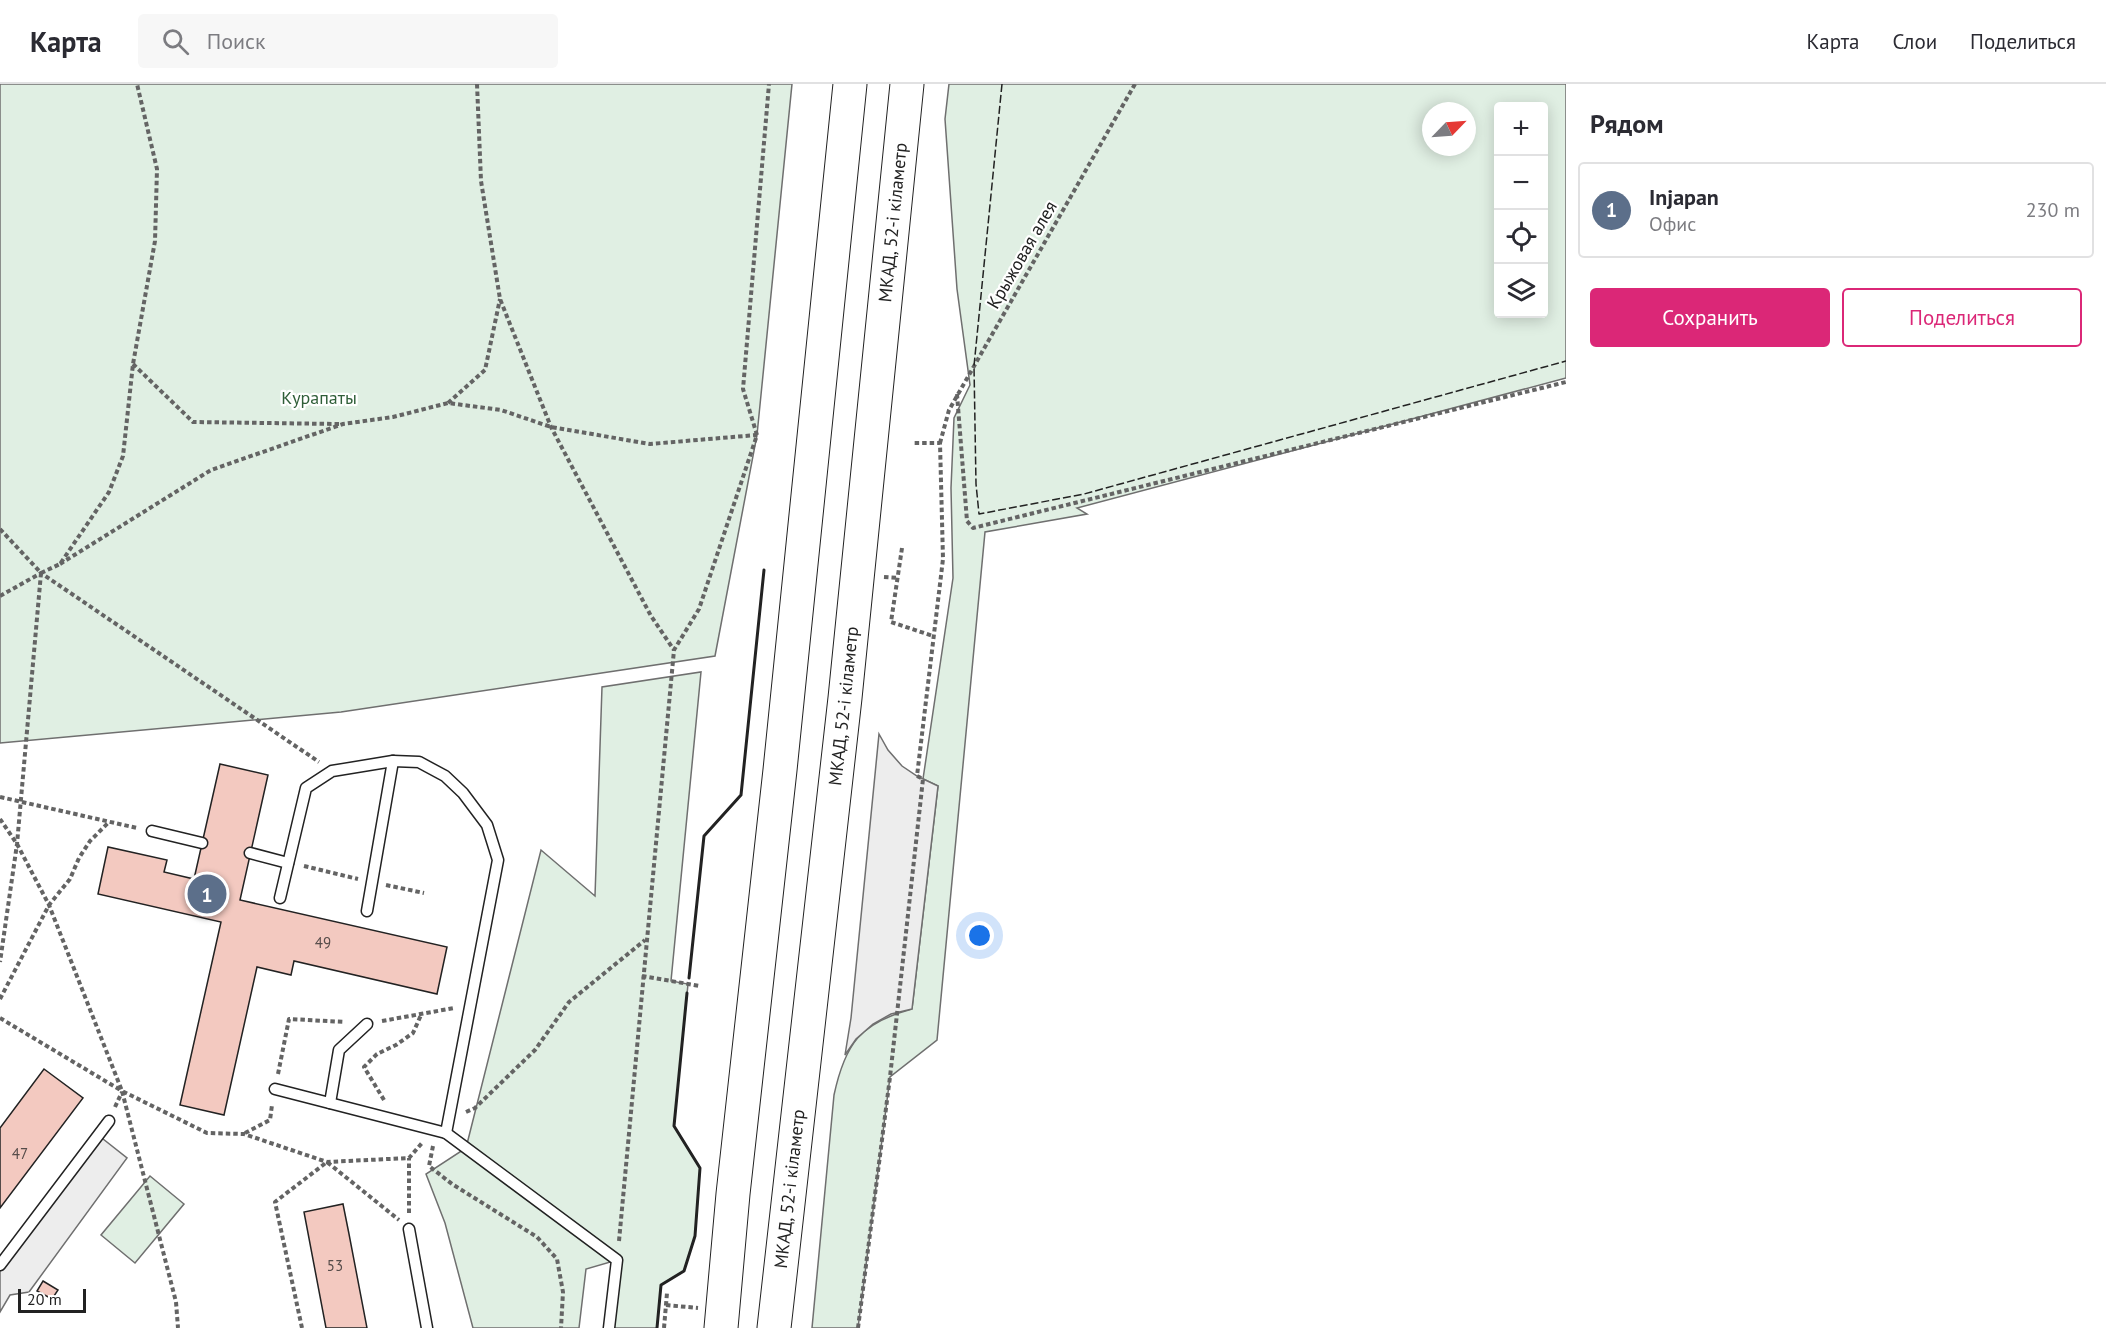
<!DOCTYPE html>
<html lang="ru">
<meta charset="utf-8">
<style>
body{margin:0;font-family:"PT Sans",sans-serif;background:#f7f7f7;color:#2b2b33}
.controls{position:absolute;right:18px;top:18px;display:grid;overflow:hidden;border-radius:6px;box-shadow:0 3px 15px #0003}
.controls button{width:54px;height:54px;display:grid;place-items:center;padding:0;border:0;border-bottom:2px solid #e1e1e2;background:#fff;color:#2b2b33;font:30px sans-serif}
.compass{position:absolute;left:1422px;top:18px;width:54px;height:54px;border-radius:50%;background:#fff;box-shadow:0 3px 15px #0003;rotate:65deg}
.scale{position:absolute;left:18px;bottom:15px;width:68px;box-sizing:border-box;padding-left:6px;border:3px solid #222;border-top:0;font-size:16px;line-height:21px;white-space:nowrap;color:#222;-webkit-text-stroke:4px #fff;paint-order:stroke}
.you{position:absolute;left:980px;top:852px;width:21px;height:21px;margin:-15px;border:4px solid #fff;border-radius:50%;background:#1a73e8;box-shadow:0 0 0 9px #1a73e833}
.badge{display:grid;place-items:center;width:39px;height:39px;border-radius:50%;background:#db2777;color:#fff;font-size:20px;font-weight:700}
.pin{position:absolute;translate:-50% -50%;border:3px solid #fff;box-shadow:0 2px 6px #0006}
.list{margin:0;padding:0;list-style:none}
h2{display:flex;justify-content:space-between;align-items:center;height:78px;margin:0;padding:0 24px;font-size:26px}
h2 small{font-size:20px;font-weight:400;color:#7c7c81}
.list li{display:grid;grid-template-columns:39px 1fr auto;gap:18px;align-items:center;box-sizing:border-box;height:96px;margin:0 12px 12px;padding:0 12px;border:2px solid #e1e1e2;border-radius:6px}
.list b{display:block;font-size:22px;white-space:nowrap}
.list p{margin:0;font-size:20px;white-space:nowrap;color:#7c7c81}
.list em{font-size:20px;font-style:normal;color:#7c7c81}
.actions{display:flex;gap:12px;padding:18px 24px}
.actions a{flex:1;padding:14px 0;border:2px solid #db2777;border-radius:6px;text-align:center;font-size:21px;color:#db2777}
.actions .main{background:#db2777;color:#fff}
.icon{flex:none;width:33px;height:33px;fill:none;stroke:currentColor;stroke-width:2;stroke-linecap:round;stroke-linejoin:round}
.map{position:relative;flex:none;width:1566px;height:1244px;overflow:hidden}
header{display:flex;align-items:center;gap:36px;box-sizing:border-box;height:84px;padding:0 30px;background:#fff;border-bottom:2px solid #e1e1e2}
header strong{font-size:28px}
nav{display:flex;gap:33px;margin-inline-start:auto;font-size:21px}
.search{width:420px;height:54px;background:#f7f7f7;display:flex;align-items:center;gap:15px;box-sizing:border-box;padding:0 21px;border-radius:6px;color:#7c7c81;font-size:22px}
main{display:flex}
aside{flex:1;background:#fff}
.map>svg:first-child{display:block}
</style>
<header>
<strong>Карта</strong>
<div class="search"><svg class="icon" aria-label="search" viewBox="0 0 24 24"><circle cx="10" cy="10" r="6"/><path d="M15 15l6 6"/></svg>Поиск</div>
<nav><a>Карта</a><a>Слои</a><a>Поделиться</a></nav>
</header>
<main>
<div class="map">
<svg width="1566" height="1244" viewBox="0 0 1566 1244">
<rect width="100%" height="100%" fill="#fff"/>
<g fill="#e0efe3" stroke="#6f6f6f" stroke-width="1.5" fill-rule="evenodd">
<polygon points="0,0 792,0 757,351 715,572 341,628 0,659"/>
<path d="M949 0H1566V294L1077 424 1087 430 985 448 937 956 890 993 858 1244H812L834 1011C845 960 860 939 912 925L938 702 923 695 953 494 951 404 954 334 970 301 957 205 945 35ZM1498 22H1544V230H1498ZM1431 27H1467V63H1431Z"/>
<polygon points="701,588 671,897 688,900 674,1042 700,1084 695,1152 684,1187 661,1201 657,1244 609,1244 617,1176 586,1185 579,1244 473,1244 445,1139 426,1090 466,1064 541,766 595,812 602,603"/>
<polygon points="150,1092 184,1120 135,1179 101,1151"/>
</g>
<g fill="#ededed" stroke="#6f6f6f" stroke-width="1.5">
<polygon points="879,650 888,666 902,682 917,692 938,702 912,925 891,930 873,940 856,955 845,971 851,934"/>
<polygon points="98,1051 127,1074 29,1208 10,1211 0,1228 0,1181"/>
</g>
<g fill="#f3c9c0" stroke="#222" stroke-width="1.5">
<polygon points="220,680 268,691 240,816 447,863 437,910 294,877 291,891 257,883 224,1031 180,1021 221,838 98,810 108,763 167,776 164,788 194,795"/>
<polygon points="44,985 83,1014 0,1124 0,1044"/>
<polygon points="343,1120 349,1150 367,1244 326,1244 304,1128"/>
<polygon points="43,1197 58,1206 52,1215 37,1207"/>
</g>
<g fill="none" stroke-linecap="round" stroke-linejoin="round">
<defs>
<g id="service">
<polyline points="152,747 202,759"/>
<polyline points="250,769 288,779"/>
<polyline points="280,814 306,704 332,687 393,677 419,678 445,692 463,709 487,741 498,776 446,1049"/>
<polyline points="367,827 393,677"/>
<polyline points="275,1005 446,1049 617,1176 609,1244"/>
<polyline points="330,1019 339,966 367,940"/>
<polyline points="409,1145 427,1244"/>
<polyline points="0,1181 109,1037"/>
</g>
<g id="trunk">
<polyline points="721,1244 733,1110 780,686 850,0"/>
<path id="s1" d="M774 1244 845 614 907 0"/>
</g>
</defs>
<use href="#service" stroke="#222" stroke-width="13"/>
<use href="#trunk" stroke="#222" stroke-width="35"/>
<g stroke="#646464" stroke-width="4" stroke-dasharray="4.5 3" stroke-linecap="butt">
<polyline points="477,0 481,97 500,215 551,343 651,532 674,566"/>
<polyline points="133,280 193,338 339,340"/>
<polyline points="957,310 967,437 973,444 1566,298"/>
<polyline points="448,319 485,286 500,215"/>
<polyline points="940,359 949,326 1135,0"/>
<polyline points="0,445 41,489 17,760 0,878"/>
<polyline points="902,464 891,538 933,552"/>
<polyline points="60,480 211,386 343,340 393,333 448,319 501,326 551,343 650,360 757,351"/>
<polyline points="41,489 60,480 109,408 123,372 133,280 155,157 157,85 137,0"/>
<polyline points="884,493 898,494"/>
<polyline points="0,512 41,489 319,678"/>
<polyline points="0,713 137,744"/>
<polyline points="0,735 17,760 49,821 122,1007 207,1049 244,1050 327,1078 409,1074 422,1059"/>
<polyline points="304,782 358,795"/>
<polyline points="386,801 424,809"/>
<polyline points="642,892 700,902"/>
<polyline points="0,915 49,821 70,795 79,774 90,757 109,738"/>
<polyline points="0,934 122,1007 176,1218 178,1244"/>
<polyline points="382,937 454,924"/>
<polyline points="278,990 289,935 345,938"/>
<polyline points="384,1016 364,983 377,970 396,961 413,949 421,931"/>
<polyline points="115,1023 122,1008"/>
<polyline points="466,1028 475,1024 535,966 569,918 645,856"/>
<polyline points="245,1049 270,1036 272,1021"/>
<polyline points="433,1062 429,1082 452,1100 537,1153 557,1175 563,1208 561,1244"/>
<polyline points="409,1129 409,1074"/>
<polyline points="619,1157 674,566 699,525 757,351 743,305 769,0"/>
<polyline points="666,1221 698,1224"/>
<polyline points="302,1244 275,1118 327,1078 399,1136"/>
<polyline points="664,1244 667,1209"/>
<polyline points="858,1244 890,993 923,695 917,692 943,475 940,359 914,359"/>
</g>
<use href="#service" stroke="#fff" stroke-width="10"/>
<use href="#trunk" stroke="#fff" stroke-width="33"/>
<polyline stroke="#222" stroke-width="1.5" stroke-dasharray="8 3" stroke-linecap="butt" points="1002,0 974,282 976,400 979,430 1084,410 1566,277"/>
<g stroke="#222" stroke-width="3">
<polyline points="689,894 704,752 741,711 764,486"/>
<polyline points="657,1244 661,1201 684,1187 695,1152 700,1084 674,1042 687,909"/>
</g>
</g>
<g text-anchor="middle" stroke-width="4.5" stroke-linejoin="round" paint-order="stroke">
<g font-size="15" fill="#564c4a">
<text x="323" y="864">49</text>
<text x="20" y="1075">47</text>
<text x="335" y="1187">53</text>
</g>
<g font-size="18" fill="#222" stroke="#fff">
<text dy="6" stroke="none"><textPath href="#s1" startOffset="1112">МКАД, 52-і кіламетр</textPath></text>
<text transform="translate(1022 171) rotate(-60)" y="6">Крыжовая алея</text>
<text dy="6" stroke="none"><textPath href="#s1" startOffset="626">МКАД, 52-і кіламетр</textPath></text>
<text dy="6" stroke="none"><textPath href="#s1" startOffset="140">МКАД, 52-і кіламетр</textPath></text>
</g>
<g font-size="18" fill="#2f5e38" stroke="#fff">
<text x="319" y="320">Курапаты</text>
</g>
</g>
</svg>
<div class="controls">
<button>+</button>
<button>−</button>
<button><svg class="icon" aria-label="locate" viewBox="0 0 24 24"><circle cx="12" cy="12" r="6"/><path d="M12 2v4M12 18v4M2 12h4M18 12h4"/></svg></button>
<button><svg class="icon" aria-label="layers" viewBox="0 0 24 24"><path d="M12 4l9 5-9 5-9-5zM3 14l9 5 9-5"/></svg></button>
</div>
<svg class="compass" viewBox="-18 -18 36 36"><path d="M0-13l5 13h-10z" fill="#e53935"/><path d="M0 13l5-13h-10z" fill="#7c7c81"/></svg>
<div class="scale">20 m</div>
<div class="you"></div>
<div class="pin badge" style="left:207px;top:810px;background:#5c6f8a">1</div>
</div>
<aside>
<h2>Рядом<small></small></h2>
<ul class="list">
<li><span class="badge" style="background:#5c6f8a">1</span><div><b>Injapan</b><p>Офис</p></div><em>230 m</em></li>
</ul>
<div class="actions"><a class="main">Сохранить</a><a>Поделиться</a></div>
</aside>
</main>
